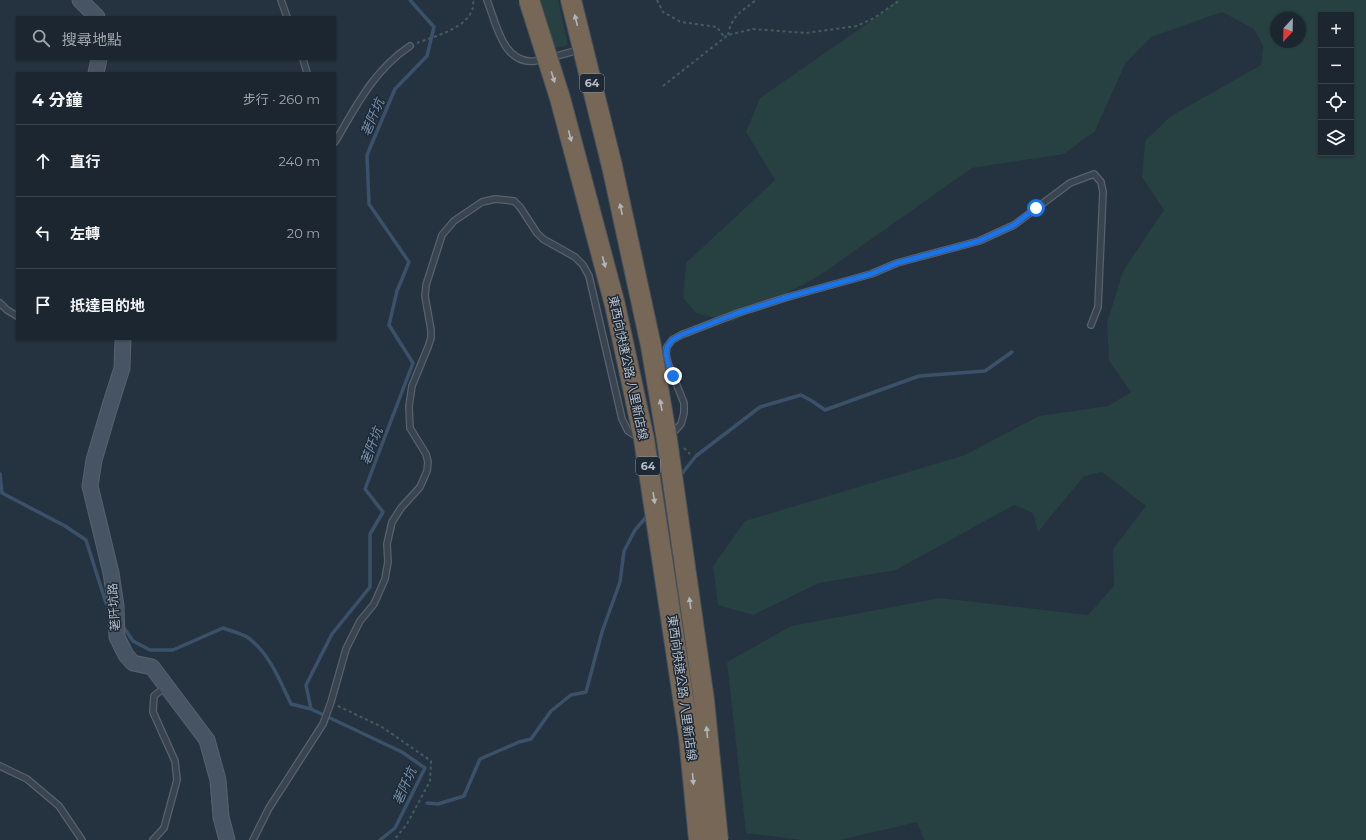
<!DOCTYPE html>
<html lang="zh-TW">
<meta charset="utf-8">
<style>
body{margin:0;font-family:Montserrat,"Noto Sans TC",sans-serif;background:#252e38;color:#f1f3f6}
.controls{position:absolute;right:12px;top:12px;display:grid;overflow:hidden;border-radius:0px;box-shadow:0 1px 3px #0004}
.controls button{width:36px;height:36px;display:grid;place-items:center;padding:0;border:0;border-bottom:1px solid #3a434c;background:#1c2630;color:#f1f3f6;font:20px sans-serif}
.compass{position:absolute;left:1270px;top:12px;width:36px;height:36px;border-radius:50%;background:#1c2630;box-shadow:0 1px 3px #0004;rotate:202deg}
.stop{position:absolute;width:12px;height:12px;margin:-9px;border:3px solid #1a73e8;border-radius:50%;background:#fff}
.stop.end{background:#1a73e8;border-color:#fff;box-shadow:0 1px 4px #0008}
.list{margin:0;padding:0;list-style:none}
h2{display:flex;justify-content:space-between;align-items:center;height:52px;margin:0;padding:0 16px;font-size:17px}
h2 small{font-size:13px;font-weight:400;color:#a0a5ab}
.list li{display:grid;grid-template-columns:26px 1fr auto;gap:12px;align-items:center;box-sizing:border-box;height:72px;padding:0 16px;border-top:1px solid #3a434c}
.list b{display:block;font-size:15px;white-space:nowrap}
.list em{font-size:13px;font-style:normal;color:#a0a5ab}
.icon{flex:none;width:22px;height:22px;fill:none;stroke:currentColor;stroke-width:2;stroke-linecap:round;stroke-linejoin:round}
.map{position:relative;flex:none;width:1366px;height:840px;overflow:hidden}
.search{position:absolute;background:#1c2630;box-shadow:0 1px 3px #0004;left:16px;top:16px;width:320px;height:44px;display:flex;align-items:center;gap:10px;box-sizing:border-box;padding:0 14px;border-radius:0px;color:#a0a5ab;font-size:15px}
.panel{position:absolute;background:#1c2630;box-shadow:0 1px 3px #0004;left:16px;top:72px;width:320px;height:268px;border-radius:0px}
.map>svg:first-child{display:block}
</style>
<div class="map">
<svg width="1366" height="840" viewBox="0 0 1366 840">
<rect width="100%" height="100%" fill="#253240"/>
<g fill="#274041" fill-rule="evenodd">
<polygon points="540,0 558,0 568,45 555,48"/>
<path d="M896 0H1366V840H924L917 822 840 840H802L746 833 727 662 791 626 940 598 1088 615 1114 586 1113 549 1146 506 1102 472 1084 476 1038 532 1033 513 1014 505 896 570 819 583 753 615 718 605 713 566 745 521 965 455 1039 416 1108 406 1131 392 1109 361 1107 323 1123 271 1164 210 1142 177 1145 141 1171 116 1261 65 1263 46 1254 29 1222 12 1151 37 1125 64 1095 131 1064 154 972 168 819 276 732 322 696 313 683 298 686 263 775 180 746 132 760 98 887 10ZM1321 15H1351V153H1321ZM1276 18H1300V42H1276Z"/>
</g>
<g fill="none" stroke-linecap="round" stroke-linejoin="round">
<g stroke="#3b5169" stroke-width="3.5">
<polyline points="0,474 2,493 65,526 86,540 106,603 111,609"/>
<polyline points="680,476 696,456 760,407 801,395 812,401 825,410 919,376 985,371 1012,352"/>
<path d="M122 625 133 641 150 650H173L223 628C231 631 240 633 247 637 269 652 280 681 291 704L311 709"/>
<polyline points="427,803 438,804 464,796 480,759 519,742 531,739 551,711 571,695 586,692 602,632 620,582 624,551 635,530 648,515"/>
<polyline points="380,840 395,828 425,768 402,752 311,709 306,685 332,634 370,587 370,534 383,512 365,489 413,363 389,325 397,291 409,262 369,204 367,155 395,89 427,56 434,27 410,0"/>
</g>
<defs>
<g id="lane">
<polyline points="281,0 287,17"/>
<path d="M487 0C496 23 503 65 535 61 550 59 565 53 580 50"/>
<polyline points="303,59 307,73"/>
<path d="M335 142C357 105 373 71 410 46"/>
<polyline points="0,303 7,310 17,316"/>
<polyline points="671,435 681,424 684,413 684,403 668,363 666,354 667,347 672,340 681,335 738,313 788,297 871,274 897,263 979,241 1014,225 1070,183 1094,174 1101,182 1103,192 1098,307 1091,325"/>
<polyline points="0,766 27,779 59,806 82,840"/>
<polyline points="153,840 164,828 177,780 175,761 153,712 154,696 165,687"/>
<polyline points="253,840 269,808 323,724 331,702 346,649 360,621 374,604 385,579 388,562 387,544 392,522 401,508 420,487 427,471 428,462 426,454 410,428 409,406 412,386 428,347 431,338 431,330 425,296 426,285 442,235 454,221 482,202 495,199 514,201 520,207 537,233 543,239 575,257 583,265 589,276 622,419 628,431 639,438"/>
</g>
<g id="secondary">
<polyline points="80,0 97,17"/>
<polyline points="96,73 99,59"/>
<polyline points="123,339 122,368 110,406 94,460 90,486 111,573 116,606 117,637 126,655 133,663 152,667 207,740 218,780 221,817 227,840"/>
</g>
<polyline id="highway" points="571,0 612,166"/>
</defs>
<use href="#lane" stroke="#57626d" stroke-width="8"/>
<use href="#secondary" stroke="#57626d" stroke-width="17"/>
<use href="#highway" stroke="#444f5a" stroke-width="22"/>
<g stroke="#455c5e" stroke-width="2" stroke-dasharray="3 3" stroke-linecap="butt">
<polyline points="657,0 663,12 681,22 717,27 725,38"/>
<path d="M728 35C732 15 741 12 756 0"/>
<path d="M417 43C435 36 477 26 473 0"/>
<polyline points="663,86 728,35 753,29 806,33 857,26 874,18 900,0"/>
<polyline points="684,448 690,454"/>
<polyline points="338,706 382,727 431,761 430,781 407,824 394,840"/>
</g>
<use href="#lane" stroke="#394450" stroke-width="5.5"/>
<use href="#secondary" stroke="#475463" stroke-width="15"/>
<use href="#highway" stroke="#766756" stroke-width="20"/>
<defs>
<g id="highway-bridge">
<polyline points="529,0 560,98 615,305 644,439 689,737 699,840"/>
<polyline points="612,166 651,346 667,440 704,700 718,840"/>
</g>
</defs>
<use href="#highway-bridge" stroke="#444f5a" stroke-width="22" stroke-linecap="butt"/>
<use href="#highway-bridge" stroke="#766756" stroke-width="20"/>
</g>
<defs><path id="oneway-solid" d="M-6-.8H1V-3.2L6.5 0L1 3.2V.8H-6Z"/></defs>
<g fill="#b0b6be">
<use href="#oneway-solid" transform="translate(576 20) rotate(-104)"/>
<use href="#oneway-solid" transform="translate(553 77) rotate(73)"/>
<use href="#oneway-solid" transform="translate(570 136) rotate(75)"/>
<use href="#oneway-solid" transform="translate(621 209) rotate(-102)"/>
<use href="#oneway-solid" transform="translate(604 262) rotate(75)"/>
<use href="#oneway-solid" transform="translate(661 405) rotate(-100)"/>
<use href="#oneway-solid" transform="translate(654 498) rotate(81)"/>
<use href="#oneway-solid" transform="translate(690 603) rotate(-98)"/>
<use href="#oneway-solid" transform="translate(707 732) rotate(-96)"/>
<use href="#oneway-solid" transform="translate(693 779) rotate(85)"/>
</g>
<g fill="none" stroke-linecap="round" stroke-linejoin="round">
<polyline stroke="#1a73e8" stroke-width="5" points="673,376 668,363 666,354 667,347 672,340 681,335 738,313 788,297 871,274 897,263 979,241 1014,225 1036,208"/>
</g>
<g text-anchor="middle" stroke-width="3" stroke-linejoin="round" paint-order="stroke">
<g fill="#1e2935" stroke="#88929d" stroke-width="1">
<rect x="580" y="74" width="24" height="18" rx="3"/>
<rect x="636" y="457" width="24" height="18" rx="3"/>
</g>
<g font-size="11" font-weight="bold" fill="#b6bfca">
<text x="592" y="87">64</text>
<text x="648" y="470">64</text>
</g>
<g font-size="12" fill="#b6bfca" stroke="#1e2935">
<text transform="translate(628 368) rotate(78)" y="4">東西向快速公路 八里新店線</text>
<text transform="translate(114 607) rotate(-94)" y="4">荖阡坑路</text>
<text transform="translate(682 688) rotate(82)" y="4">東西向快速公路 八里新店線</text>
</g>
<g font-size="13" font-style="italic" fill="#7692ad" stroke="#1e2935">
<text transform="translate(372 117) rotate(-67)" y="5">荖阡坑</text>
<text transform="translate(371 446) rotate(-69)" y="5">荖阡坑</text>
<text transform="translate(404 786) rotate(-66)" y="5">荖阡坑</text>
</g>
</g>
</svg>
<div class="controls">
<button>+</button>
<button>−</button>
<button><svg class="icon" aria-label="locate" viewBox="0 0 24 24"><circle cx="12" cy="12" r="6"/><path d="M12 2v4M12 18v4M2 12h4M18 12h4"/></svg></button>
<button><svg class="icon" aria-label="layers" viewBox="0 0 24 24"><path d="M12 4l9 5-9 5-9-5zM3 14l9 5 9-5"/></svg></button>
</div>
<svg class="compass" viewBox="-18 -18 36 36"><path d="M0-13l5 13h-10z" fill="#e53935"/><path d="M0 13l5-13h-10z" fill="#a0a5ab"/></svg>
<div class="stop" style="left:1036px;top:208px"></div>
<div class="stop end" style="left:673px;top:376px"></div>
<div class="search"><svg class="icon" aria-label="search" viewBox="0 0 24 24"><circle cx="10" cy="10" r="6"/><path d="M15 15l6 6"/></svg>搜尋地點</div>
<section class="panel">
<h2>4 分鐘<small>步行 · 260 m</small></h2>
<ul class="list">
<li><svg class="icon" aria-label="ahead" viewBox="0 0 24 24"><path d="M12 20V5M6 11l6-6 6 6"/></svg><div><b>直行</b></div><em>240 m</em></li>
<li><svg class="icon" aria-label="left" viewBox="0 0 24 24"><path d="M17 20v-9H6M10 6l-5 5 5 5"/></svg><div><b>左轉</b></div><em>20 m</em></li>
<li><svg class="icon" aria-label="arrive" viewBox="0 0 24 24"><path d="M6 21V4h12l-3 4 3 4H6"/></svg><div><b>抵達目的地</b></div></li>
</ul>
</section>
</div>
